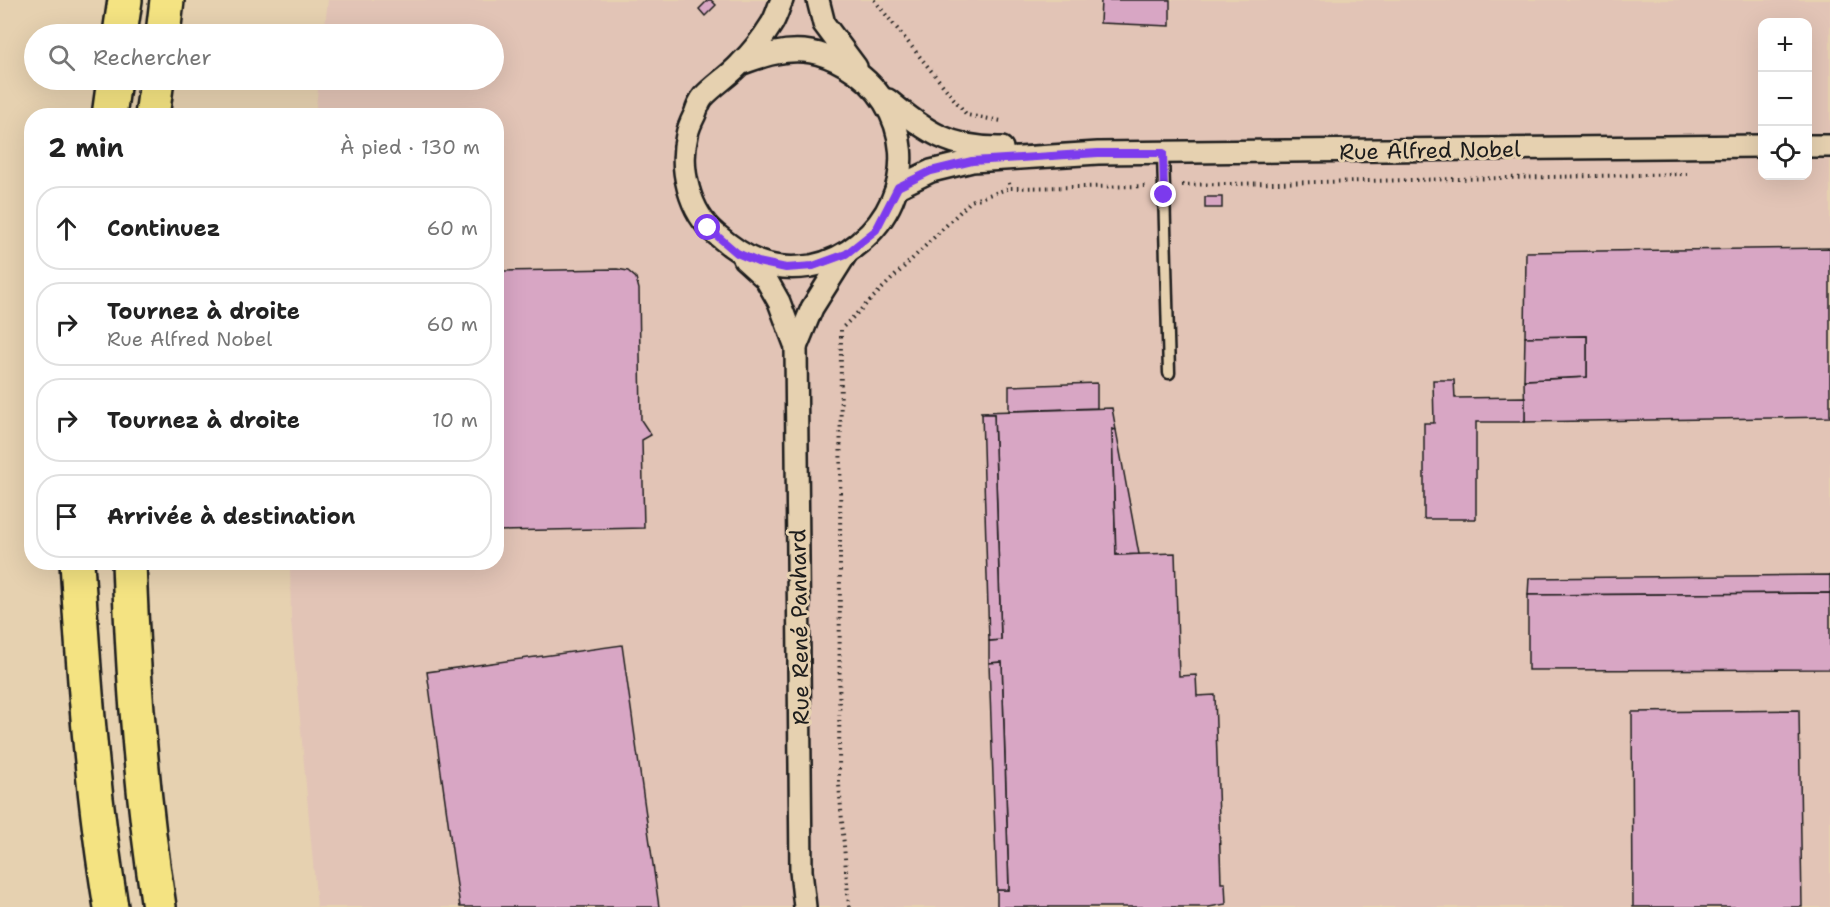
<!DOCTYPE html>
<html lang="fr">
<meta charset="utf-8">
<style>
body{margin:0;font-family:"Shantell Sans",sans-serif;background:#f6f6f6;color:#222}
.controls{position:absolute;right:18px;top:18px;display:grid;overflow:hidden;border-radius:12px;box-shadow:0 6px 24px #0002}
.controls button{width:54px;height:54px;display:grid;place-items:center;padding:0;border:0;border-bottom:2px solid #e0e0e0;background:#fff;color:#222;font:30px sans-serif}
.stop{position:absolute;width:18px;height:18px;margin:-14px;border:4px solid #7c3aed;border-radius:50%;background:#fff}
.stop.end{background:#7c3aed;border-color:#fff;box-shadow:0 2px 6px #0008}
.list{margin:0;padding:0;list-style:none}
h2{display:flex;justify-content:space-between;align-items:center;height:78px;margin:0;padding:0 24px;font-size:26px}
h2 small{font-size:20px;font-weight:400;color:#767676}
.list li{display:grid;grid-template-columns:39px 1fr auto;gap:18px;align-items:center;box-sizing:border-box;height:84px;margin:0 12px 12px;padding:0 12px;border:2px solid #e0e0e0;border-radius:24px}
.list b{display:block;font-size:22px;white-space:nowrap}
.list p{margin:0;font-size:20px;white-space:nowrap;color:#767676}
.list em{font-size:20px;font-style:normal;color:#767676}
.icon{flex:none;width:33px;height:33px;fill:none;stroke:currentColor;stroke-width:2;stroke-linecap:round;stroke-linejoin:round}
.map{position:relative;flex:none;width:1830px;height:907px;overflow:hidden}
.search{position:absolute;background:#fff;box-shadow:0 6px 24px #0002;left:24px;top:24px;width:480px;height:66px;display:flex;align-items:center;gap:15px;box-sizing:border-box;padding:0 21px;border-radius:33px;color:#767676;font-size:22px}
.panel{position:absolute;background:#fff;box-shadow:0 6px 24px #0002;left:24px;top:108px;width:480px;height:462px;border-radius:24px}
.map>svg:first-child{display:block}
</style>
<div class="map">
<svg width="1830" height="907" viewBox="0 0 1830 907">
<rect width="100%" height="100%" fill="#e6d1b0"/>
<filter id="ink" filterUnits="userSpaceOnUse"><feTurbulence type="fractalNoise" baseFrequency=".0167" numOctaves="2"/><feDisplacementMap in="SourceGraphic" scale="12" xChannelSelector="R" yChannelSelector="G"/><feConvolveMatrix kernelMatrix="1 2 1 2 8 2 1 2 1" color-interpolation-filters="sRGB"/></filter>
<g filter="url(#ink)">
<path fill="#e2c4b6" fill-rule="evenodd" d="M328 0H1830V907H317L291 620 290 563 496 562V116L315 115 319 80H494V34H324ZM1762 22H1808V176H1762Z"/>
<g fill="#d8a6c4" stroke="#1c1c1c" stroke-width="1.5">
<polygon points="708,0 711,0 716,5 705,16 699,9"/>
<polygon points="1101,0 1170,0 1170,26 1100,23"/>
<rect x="1205" y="197" width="17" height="11"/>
<polygon points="1830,248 1830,417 1525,422 1524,380 1587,377 1587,336 1525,337 1526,252"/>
<polygon points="617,269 628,271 636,278 639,289 641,420 651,435 642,440 644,528 496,531 496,271"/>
<polygon points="1587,336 1587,377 1524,380 1525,337"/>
<polygon points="1433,380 1454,380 1455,398 1525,397 1525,422 1476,422 1476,519 1424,519 1424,423 1434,423"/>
<polygon points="1097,383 1097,408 1009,411 1009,386"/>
<polygon points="1112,408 1116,430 1112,429 1116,555 1175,553 1179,676 1196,675 1197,696 1215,695 1221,883 1225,883 1226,904 1209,907 997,907 997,890 1009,890 1002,662 989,663 989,641 1001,640 994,414 982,414 981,412"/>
<polygon points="982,414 994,414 1001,640 989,641"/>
<polygon points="1112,429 1116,430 1139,554 1116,555"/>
<polygon points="1830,575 1830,593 1528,595 1529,578"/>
<polygon points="1830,593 1830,669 1528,670 1528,595"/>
<polygon points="622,645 659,907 460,907 427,672"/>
<polygon points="1002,662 1009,890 997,890 989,663"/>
<polygon points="1799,710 1802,907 1633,907 1632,712"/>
</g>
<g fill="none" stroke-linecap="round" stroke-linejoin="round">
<defs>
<polyline id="service" points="1163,153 1169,373"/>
<g id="minor">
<polyline points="818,0 824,24 856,67"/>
<path d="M740 64C764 55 786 48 811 52 824 54 834 59 845 65 913 104 920 194 859 243 846 254 828 263 811 266 770 272 746 260 716 234 689 212 679 168 687 135 688 128 692 120 695 114 697 108 699 102 703 97 714 85 729 76 740 64 751 53 763 38 771 25 776 18 778 8 782 0"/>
<path d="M888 100C926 132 951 149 1002 148"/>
<polyline points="1808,146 1830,146"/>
<polyline points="898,187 931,171 972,161 1098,153 1762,146"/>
<polyline points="744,259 766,279 779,302 796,347 801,871 805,907"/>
<polyline points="796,347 812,308 846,254"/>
</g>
<g id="trunk">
<polyline points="120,34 125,0"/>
<polyline points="163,34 167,0"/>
<polyline points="109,116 114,80"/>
<polyline points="152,116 157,80"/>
<path d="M77 562C84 678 92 793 111 907"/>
<path d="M129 562C133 679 141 791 159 907"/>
</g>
</defs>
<use href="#service" stroke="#1c1c1c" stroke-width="15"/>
<use href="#minor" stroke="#1c1c1c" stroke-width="26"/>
<use href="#trunk" stroke="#1c1c1c" stroke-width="38"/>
<g stroke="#1c1c1c" stroke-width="4" stroke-dasharray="1.5 4.5" stroke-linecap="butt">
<polyline points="874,0 967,115 1001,121"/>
<polyline points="1009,183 1010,188 1147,186"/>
<polyline points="1182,185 1687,174"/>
<polyline points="849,907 839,784 841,329 971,201 1010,188"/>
</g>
<use href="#service" stroke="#e6d1b0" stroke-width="10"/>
<use href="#minor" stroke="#e6d1b0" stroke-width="21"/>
<use href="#trunk" stroke="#f4e382" stroke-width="33"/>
</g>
</g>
<g fill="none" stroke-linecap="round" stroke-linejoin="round" filter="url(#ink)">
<polyline stroke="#7c3aed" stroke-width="8" points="708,228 737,253 758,262 786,268 813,266 846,254 876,230 898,187 931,171 972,161 1098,153 1163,153 1164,195"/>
</g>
<g text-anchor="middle" stroke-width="6" stroke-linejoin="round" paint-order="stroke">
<g font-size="22" fill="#1c1c1c" stroke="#e6d1b0">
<text transform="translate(1430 150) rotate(-1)" y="8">Rue Alfred Nobel</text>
<text transform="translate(799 627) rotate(-91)" y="8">Rue René Panhard</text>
</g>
</g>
</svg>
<div class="controls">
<button>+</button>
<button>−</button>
<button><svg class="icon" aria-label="locate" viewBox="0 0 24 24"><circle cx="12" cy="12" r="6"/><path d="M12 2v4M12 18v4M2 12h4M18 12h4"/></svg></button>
</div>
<div class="stop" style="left:708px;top:228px"></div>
<div class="stop end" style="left:1164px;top:195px"></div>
<div class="search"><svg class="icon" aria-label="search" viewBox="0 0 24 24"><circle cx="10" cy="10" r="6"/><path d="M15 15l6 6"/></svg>Rechercher</div>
<section class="panel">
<h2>2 min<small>À pied · 130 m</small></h2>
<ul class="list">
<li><svg class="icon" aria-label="ahead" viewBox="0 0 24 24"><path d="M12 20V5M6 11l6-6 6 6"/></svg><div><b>Continuez</b></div><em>60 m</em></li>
<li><svg class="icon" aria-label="right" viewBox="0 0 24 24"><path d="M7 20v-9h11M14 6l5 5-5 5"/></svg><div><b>Tournez à droite</b><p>Rue Alfred Nobel</p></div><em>60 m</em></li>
<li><svg class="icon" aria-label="right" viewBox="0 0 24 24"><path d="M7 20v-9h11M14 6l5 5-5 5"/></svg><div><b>Tournez à droite</b></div><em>10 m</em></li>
<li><svg class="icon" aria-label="arrive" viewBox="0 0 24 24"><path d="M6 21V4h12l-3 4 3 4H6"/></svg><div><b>Arrivée à destination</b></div></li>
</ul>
</section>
</div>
